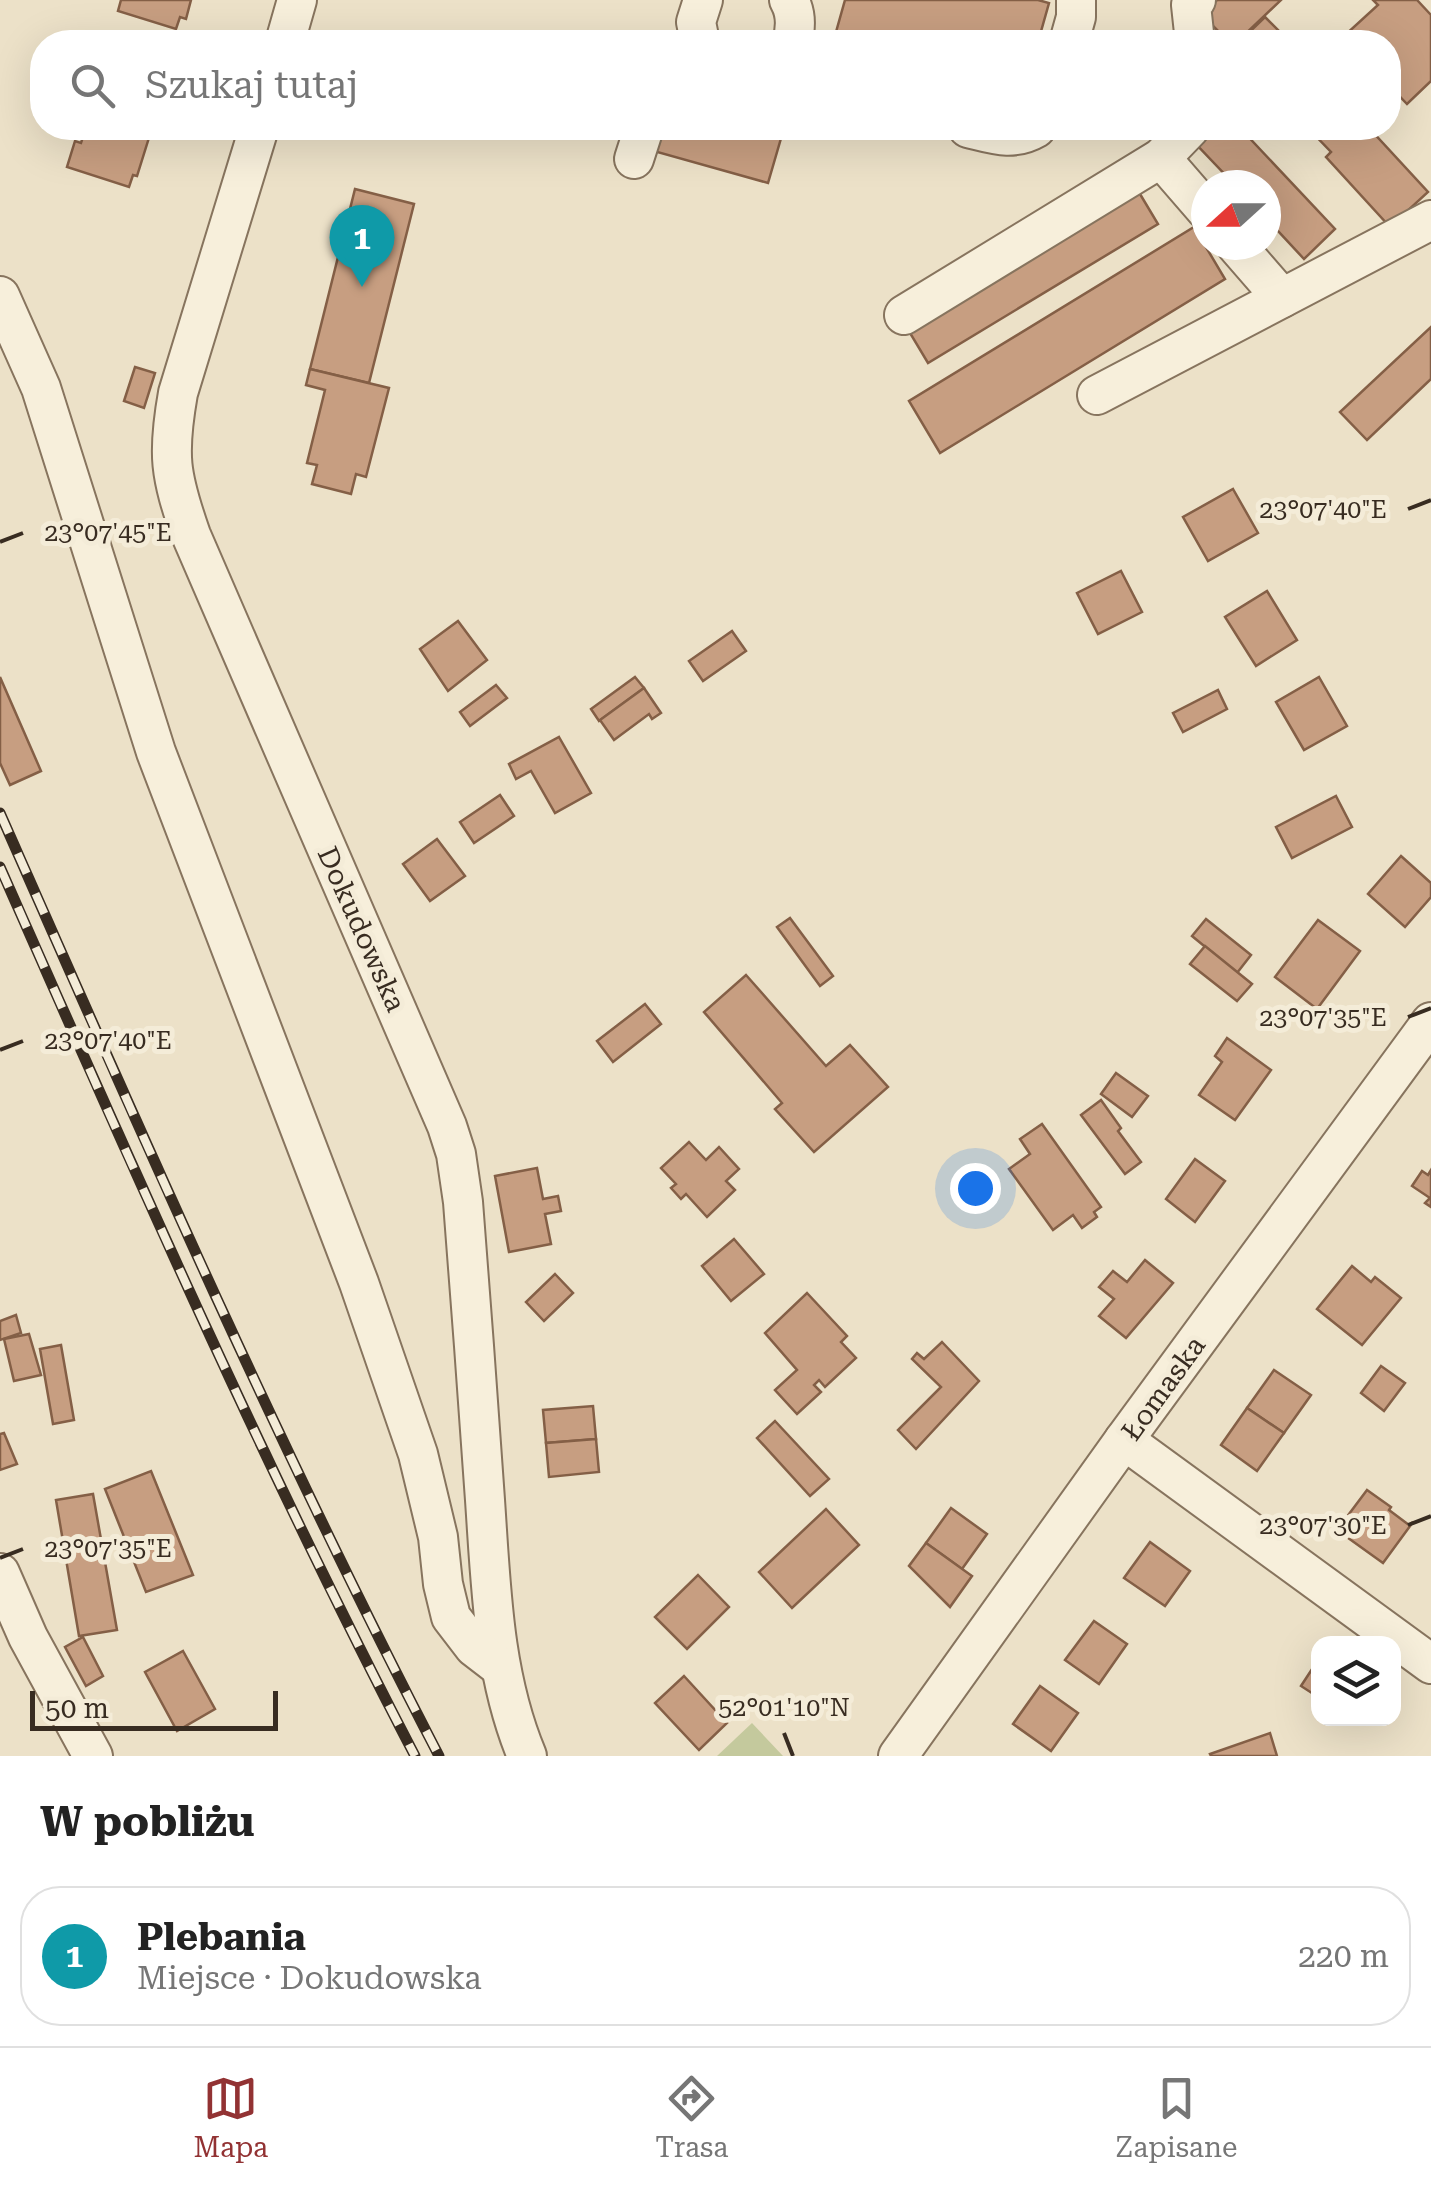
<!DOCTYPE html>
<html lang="pl">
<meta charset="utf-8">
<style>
body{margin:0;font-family:"Roboto Serif",serif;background:#f2f2f2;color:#222}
.controls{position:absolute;right:30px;bottom:30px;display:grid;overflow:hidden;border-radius:20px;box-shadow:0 10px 40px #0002}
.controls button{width:90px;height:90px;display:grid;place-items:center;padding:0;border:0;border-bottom:2px solid #e0e0e0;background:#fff;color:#222;font:50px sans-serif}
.compass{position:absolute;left:1191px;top:170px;width:90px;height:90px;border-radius:50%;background:#fff;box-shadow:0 10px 40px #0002;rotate:249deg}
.scale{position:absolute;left:30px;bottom:25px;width:248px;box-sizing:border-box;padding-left:10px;border:5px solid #382c21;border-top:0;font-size:28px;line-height:35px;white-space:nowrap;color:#382c21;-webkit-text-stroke:8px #f4ecd8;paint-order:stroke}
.you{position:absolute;left:975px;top:1188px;width:35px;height:35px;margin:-25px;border:8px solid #fff;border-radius:50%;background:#1a73e8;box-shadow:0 0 0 15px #1a73e833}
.badge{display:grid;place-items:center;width:65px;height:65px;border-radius:50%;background:#923233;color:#fff;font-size:32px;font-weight:700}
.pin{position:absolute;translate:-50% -82px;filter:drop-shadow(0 2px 5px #0008)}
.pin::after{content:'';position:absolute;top:52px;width:35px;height:30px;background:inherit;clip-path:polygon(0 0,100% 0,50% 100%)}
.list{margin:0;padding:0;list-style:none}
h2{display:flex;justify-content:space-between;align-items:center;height:130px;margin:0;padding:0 40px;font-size:42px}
h2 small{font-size:32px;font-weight:400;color:#767676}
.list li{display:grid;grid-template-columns:65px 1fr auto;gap:30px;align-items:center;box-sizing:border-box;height:140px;margin:0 20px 20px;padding:0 20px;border:2px solid #e0e0e0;border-radius:40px}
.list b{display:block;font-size:38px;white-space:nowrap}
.list p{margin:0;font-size:32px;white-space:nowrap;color:#767676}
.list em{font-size:32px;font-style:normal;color:#767676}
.icon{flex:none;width:55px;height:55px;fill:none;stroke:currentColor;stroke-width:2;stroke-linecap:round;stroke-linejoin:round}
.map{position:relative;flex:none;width:1431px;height:1756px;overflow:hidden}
.search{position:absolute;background:#fff;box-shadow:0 10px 40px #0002;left:30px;right:30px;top:30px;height:110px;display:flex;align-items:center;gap:25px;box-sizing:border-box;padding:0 35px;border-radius:40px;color:#767676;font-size:38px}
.sheet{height:290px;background:#fff}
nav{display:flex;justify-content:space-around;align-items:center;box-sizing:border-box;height:140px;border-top:2px solid #e0e0e0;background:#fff;font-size:28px;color:#767676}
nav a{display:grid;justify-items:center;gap:5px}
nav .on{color:#923233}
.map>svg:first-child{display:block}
</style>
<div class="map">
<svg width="1431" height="1756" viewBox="0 0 1431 1756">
<rect width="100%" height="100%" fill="#ece1c8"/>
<polygon fill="#c4c99d" points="752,1723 783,1756 717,1756"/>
<g fill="#c79e81" stroke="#845f46" stroke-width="2.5">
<polygon points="121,0 191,0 186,19 180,17 176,29 118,11"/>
<polygon points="845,0 1038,0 1049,3 1038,42 843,42 845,34 836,32"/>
<polygon points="1217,0 1281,0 1237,42 1229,42 1202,15"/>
<polygon points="1373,0 1417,0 1431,15 1431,81 1407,104 1388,84 1388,42 1350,42 1344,36 1378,5"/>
<polygon points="1265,17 1290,42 1239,42"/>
<polygon points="86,128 152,128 137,176 133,175 129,187 67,167 75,141 81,143"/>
<polygon points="657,128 784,128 768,183 650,150"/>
<polygon points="1211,128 1240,128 1335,229 1304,259 1266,218 1266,185 1235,185 1195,143"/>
<polygon points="1308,128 1369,128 1428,192 1390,227 1326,157 1331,152"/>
<polygon points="355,189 414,204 369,383 310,369"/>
<polygon points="1137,189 1158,224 928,363 907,328"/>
<polygon points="1194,227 1225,279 940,453 909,401"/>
<polygon points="1431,327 1431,379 1367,440 1340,412"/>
<polygon points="135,367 155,373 144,408 124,401"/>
<polygon points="310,369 389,388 366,477 356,474 351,494 312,484 317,465 307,463 325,390 306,385"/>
<polygon points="1233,489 1258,533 1208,561 1183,517"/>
<polygon points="1121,571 1142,612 1098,634 1077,593"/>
<polygon points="1267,591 1297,640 1256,666 1225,617"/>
<polygon points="458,621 487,660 448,691 420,649"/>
<polygon points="732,631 746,651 703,681 689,661"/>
<polygon points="0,677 41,771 10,785 0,763"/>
<polygon points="635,677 644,688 599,721 591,709"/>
<polygon points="1319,677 1347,726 1304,750 1276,702"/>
<polygon points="496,685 507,698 470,726 460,712"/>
<polygon points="644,688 661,713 652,719 649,714 614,740 600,720"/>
<polygon points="1218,690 1227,709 1183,732 1173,713"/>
<polygon points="559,737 591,793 555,813 531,771 516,779 509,764"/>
<polygon points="500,795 514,816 474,843 460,822"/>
<polygon points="1336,796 1352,827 1292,858 1276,827"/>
<polygon points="437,839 465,876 430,901 403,864"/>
<polygon points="1401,856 1431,883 1431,897 1405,927 1368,894"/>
<polygon points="790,918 833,976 820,986 777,927"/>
<polygon points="1206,919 1251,955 1237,973 1192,936"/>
<polygon points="1318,920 1360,951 1317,1009 1275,977"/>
<polygon points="1205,946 1252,984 1237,1001 1190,964"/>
<polygon points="746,975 826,1066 850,1045 888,1087 814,1152 775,1109 782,1103 704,1012"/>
<polygon points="645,1004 661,1024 613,1062 597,1041"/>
<polygon points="1227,1038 1271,1070 1235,1120 1199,1095 1222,1062 1215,1056"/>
<polygon points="1116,1073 1148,1096 1132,1117 1101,1094"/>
<polygon points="1101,1100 1121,1128 1118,1131 1141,1162 1125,1174 1081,1115"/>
<polygon points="1042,1124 1101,1207 1094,1212 1097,1217 1082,1228 1073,1215 1053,1230 1009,1169 1030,1154 1020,1139"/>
<polygon points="689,1142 706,1160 719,1147 739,1169 726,1181 735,1190 707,1217 686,1194 681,1199 671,1188 676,1184 661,1168"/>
<polygon points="1195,1159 1225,1181 1195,1222 1166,1199"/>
<polygon points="537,1168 543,1199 558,1196 561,1211 545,1214 551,1244 509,1252 495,1176"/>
<polygon points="1431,1170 1431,1207 1425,1203 1430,1198 1412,1186 1422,1171 1428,1175"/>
<polygon points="734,1239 764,1274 731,1301 702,1266"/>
<polygon points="1145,1260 1173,1283 1126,1338 1099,1316 1114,1299 1099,1287 1113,1271 1127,1282"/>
<polygon points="1352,1266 1371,1282 1375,1277 1401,1298 1362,1345 1317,1309"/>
<polygon points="555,1274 573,1293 544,1321 526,1302"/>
<polygon points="807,1293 847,1336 841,1342 856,1358 825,1387 819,1380 814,1385 821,1392 797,1414 775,1390 797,1370 765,1333"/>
<polygon points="16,1315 21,1333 0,1340 0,1321"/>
<polygon points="29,1334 41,1375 14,1381 4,1339"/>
<polygon points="942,1342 979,1381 916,1449 898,1430 941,1387 912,1359 917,1353 924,1359"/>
<polygon points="61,1345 74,1420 53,1424 40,1349"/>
<polygon points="1381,1366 1405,1383 1384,1411 1361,1393"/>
<polygon points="1274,1370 1311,1395 1284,1433 1247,1408"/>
<polygon points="593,1406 596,1439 546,1443 543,1410"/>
<polygon points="1247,1408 1284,1433 1257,1471 1221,1445"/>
<polygon points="775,1421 829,1479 810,1496 757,1438"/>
<polygon points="4,1433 17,1464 0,1470 0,1434"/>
<polygon points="596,1439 599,1472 549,1477 546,1443"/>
<polygon points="151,1471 193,1575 146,1592 105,1489"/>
<polygon points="1367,1490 1391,1507 1389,1510 1409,1525 1413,1522 1383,1563 1337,1530"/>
<polygon points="93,1494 117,1630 79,1636 56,1500"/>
<polygon points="951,1508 987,1534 962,1569 926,1543"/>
<polygon points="826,1509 859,1545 792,1608 759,1572"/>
<polygon points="1150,1542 1190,1571 1165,1606 1124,1578"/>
<polygon points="926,1543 972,1576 950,1607 909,1566"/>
<polygon points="698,1575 729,1607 687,1649 655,1617"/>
<polygon points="1094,1621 1127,1644 1099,1684 1065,1660"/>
<polygon points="83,1637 103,1676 86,1686 65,1647"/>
<polygon points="183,1651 215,1709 177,1731 145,1672"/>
<polygon points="1318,1660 1318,1697 1301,1686"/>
<polygon points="684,1676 727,1723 699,1750 655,1703"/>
<polygon points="1040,1686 1078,1713 1051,1751 1013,1724"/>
<polygon points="1270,1733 1277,1756 1211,1756 1210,1754"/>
</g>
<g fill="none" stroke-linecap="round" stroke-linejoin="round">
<defs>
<g id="minor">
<path d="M789 0C797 14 796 28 792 42"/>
<polyline points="285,42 297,0"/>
<polyline points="700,42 696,22 703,0"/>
<polyline points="1069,42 1076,17 1076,0"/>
<polyline points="1195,42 1191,5 1196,0"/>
<path d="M259 128 178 393C167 455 170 475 191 535L447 1126 456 1154 463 1202C471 1301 478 1401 485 1500 491 1587 493 1675 527 1756"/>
<path d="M968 128C993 134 1012 142 1036 128"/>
<polyline points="1161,158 1206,210"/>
<polyline points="634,159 644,128"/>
<polyline points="1236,245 1282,298"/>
<polyline points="0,296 41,388 156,752 359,1283 418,1454 438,1537 443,1584 451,1617 474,1647 500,1667"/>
<polyline points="904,315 1161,158 1190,128"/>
<polyline points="1097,395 1431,220"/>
<polyline points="1124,1440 1431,1664"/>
<polyline points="0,1573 28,1637 93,1756"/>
<polyline points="898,1756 1124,1440 1431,1022"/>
</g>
</defs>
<use href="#minor" stroke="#87745e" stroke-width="42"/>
<use href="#minor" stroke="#f7efdb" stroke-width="38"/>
<defs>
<g id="rail">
<path d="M0 813C140 1131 279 1448 439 1756"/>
<path d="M0 867C132 1166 264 1466 415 1756"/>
</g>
</defs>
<use href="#rail" stroke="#382c21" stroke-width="11"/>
<use href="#rail" stroke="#f4ecd8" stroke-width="8" stroke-dasharray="22" stroke-linecap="butt"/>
</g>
<path fill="none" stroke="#382c21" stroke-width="4" d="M1408 509 1431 500M0 542 23 533M1408 1017 1431 1008M0 1050 23 1041M1408 1525 1431 1516M0 1558 23 1549M784 1733 793 1756"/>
<g text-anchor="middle" stroke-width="10" stroke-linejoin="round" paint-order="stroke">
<g font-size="28" fill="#382c21" stroke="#f4ecd8">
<text transform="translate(362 929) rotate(66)" y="10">Dokudowska</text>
<text transform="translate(1163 1388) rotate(-54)" y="10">Łomaska</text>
</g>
</g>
<g font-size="25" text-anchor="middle" fill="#382c21" stroke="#f4ecd8" stroke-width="10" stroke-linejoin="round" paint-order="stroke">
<text x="1323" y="518">23°07'40"E</text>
<text x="108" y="541">23°07'45"E</text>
<text x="1323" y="1026">23°07'35"E</text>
<text x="108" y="1049">23°07'40"E</text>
<text x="1323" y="1534">23°07'30"E</text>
<text x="108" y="1557">23°07'35"E</text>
<text x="784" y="1716">52°01'10"N</text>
</g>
</svg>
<div class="controls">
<button><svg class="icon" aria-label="layers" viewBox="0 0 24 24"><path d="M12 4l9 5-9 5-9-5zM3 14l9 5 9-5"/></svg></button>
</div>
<svg class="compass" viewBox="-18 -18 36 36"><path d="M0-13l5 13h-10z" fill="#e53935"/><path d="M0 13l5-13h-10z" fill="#767676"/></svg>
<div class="scale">50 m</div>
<div class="you"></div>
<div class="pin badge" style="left:362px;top:287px;background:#0f9aa8">1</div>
<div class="search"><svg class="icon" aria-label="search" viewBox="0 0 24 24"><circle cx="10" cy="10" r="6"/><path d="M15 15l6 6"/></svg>Szukaj tutaj</div>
</div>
<section class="sheet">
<h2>W pobliżu<small></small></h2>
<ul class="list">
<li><span class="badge" style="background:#0f9aa8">1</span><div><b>Plebania</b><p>Miejsce · Dokudowska</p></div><em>220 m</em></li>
</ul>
</section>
<nav>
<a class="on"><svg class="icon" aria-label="map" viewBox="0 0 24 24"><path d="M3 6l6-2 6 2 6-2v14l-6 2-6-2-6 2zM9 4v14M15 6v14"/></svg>Mapa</a>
<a><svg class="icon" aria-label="directions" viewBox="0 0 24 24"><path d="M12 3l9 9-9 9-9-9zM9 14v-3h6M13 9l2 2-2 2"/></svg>Trasa</a>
<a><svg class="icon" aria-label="saved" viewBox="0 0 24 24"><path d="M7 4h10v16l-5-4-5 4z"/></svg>Zapisane</a>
</nav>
